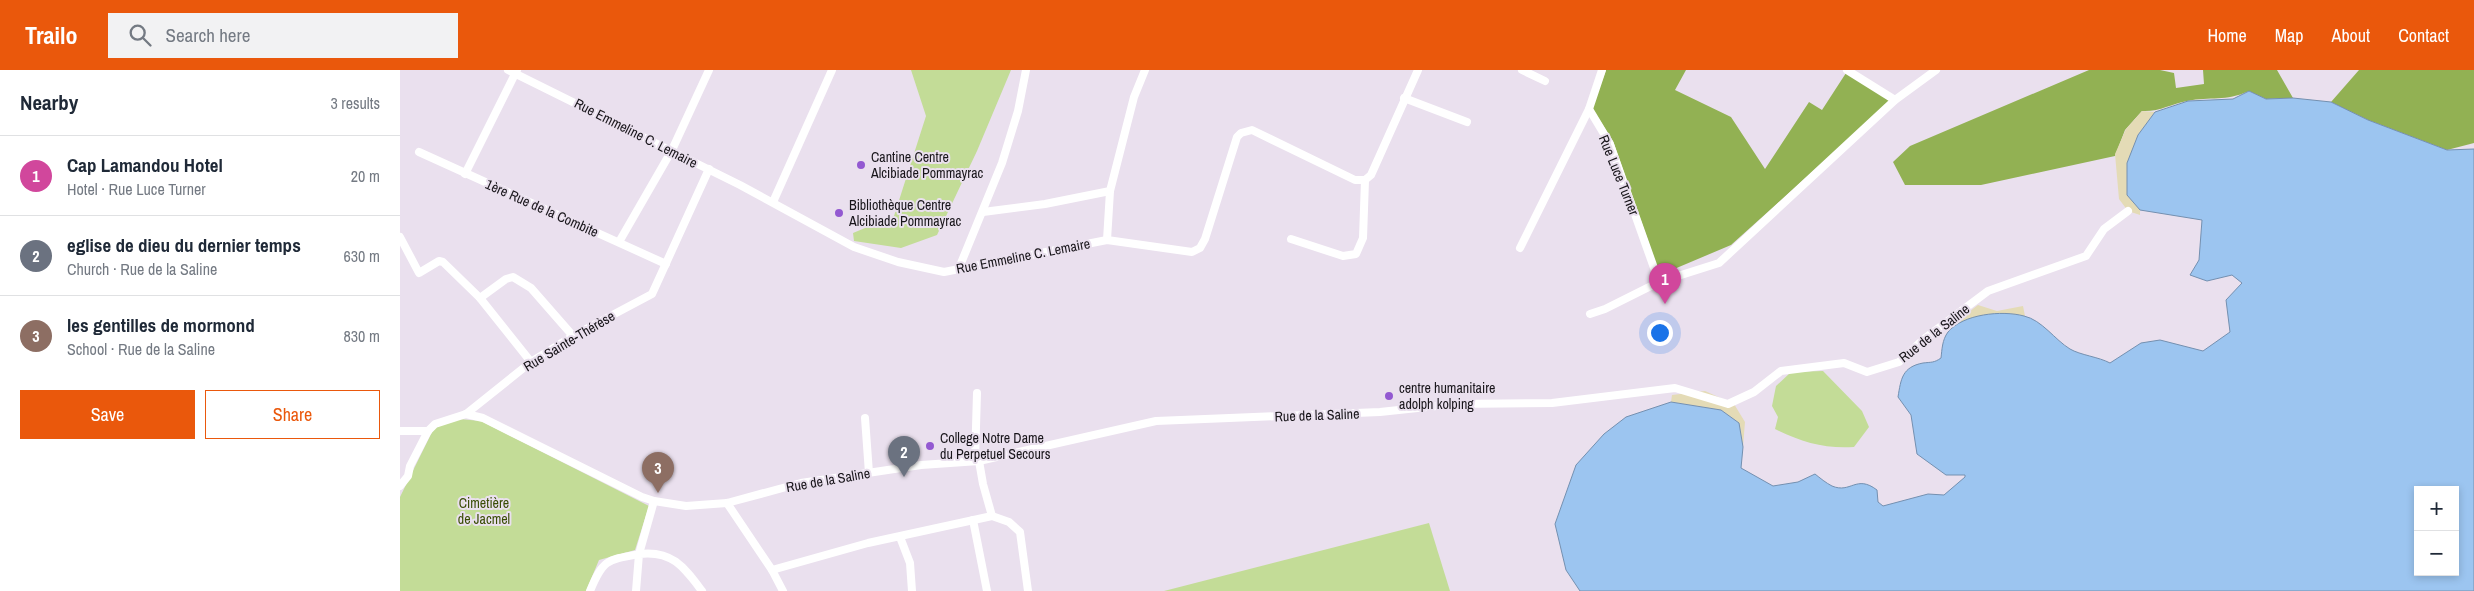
<!DOCTYPE html>
<meta charset="utf-8">
<style>
body{margin:0;font-family:"Archivo Narrow",sans-serif;background:#f2f2f3;color:#1f2937}
.controls{position:absolute;right:15px;bottom:15px;display:grid;overflow:hidden;border-radius:0px;box-shadow:0 2px 8px #0003}
.controls button{width:45px;height:45px;display:grid;place-items:center;padding:0;border:0;border-bottom:1px solid #e0e1e3;background:#fff;color:#1f2937;font:25px sans-serif}
.you{position:absolute;left:1259px;top:262px;width:18px;height:18px;margin:-12px;border:4px solid #fff;border-radius:50%;background:#1a73e8;box-shadow:0 0 0 8px #1a73e833}
.badge{display:grid;place-items:center;width:32px;height:32px;border-radius:50%;background:#ea580c;color:#fff;font-size:16px;font-weight:700}
.pin{position:absolute;translate:-50% -41px;filter:drop-shadow(0 1px 2px #0008)}
.pin::after{content:'';position:absolute;top:26px;width:18px;height:15px;background:inherit;clip-path:polygon(0 0,100% 0,50% 100%)}
.list{margin:0;padding:0;list-style:none}
h2{display:flex;justify-content:space-between;align-items:center;height:65px;margin:0;padding:0 20px;font-size:21px}
h2 small{font-size:16px;font-weight:400;color:#747a83}
.list li{display:grid;grid-template-columns:32px 1fr auto;gap:15px;align-items:center;box-sizing:border-box;height:80px;padding:0 20px;border-top:1px solid #e0e1e3}
.list b{display:block;font-size:19px;white-space:nowrap}
.list p{margin:0;font-size:16px;white-space:nowrap;color:#747a83}
.list em{font-size:16px;font-style:normal;color:#747a83}
.actions{display:flex;gap:10px;padding:15px 20px}
.actions a{flex:1;padding:11px 0;border:1px solid #ea580c;border-radius:0px;text-align:center;font-size:18px;color:#ea580c}
.actions .main{background:#ea580c;color:#fff}
.icon{flex:none;width:28px;height:28px;fill:none;stroke:currentColor;stroke-width:2;stroke-linecap:round;stroke-linejoin:round}
.map{position:relative;flex:none;width:2074px;height:521px;overflow:hidden}
header{display:flex;align-items:center;gap:30px;box-sizing:border-box;height:70px;padding:0 25px;background:#ea580c;color:#fff}
header strong{font-size:24px}
nav{display:flex;gap:28px;margin-inline-start:auto;font-size:18px}
.search{width:350px;height:45px;background:#f2f2f3;display:flex;align-items:center;gap:12px;box-sizing:border-box;padding:0 18px;border-radius:0px;color:#747a83;font-size:19px}
main{display:flex}
aside{flex:1;background:#fff}
.map>svg:first-child{display:block}
</style>
<header>
<strong>Trailo</strong>
<div class="search"><svg class="icon" aria-label="search" viewBox="0 0 24 24"><circle cx="10" cy="10" r="6"/><path d="M15 15l6 6"/></svg>Search here</div>
<nav><a>Home</a><a>Map</a><a>About</a><a>Contact</a></nav>
</header>
<main>
<aside>
<h2>Nearby<small>3 results</small></h2>
<ul class="list">
<li><span class="badge" style="background:#d1479c">1</span><div><b>Cap Lamandou Hotel</b><p>Hotel · Rue Luce Turner</p></div><em>20 m</em></li>
<li><span class="badge" style="background:#6b7280">2</span><div><b>eglise de dieu du dernier temps</b><p>Church · Rue de la Saline</p></div><em>630 m</em></li>
<li><span class="badge" style="background:#8d6e63">3</span><div><b>les gentilles de mormond</b><p>School · Rue de la Saline</p></div><em>830 m</em></li>
</ul>
<div class="actions"><a class="main">Save</a><a>Share</a></div>
</aside>
<div class="map">
<svg width="2074" height="521" viewBox="0 0 2074 521">
<rect width="100%" height="100%" fill="#eae0ee"/>
<g fill="#c3dc97">
<polygon points="511,0 611,0 577,81 537,165 501,178 454,171 453,163 494,146 526,46"/>
<path d="M1423 301 1462 341 1469 357 1454 377C1425 379 1401 372 1375 359L1378 347 1372 336 1376 316 1391 302Z"/>
<polygon points="59,349 81,351 249,436 235,480 199,490 186,521 0,521 0,427 35,356"/>
<polygon points="1029,453 1050,521 764,521"/>
</g>
<g fill="#92b153">
<polygon points="1206,0 1286,0 1275,20 1331,47 1365,99 1409,32 1422,40 1446,3 1491,31 1331,175 1260,205 1213,71 1192,38"/>
<path d="M1689 0H1760L1774 3 1776 18 1804 14 1803 0H1877L1893 28 1866 29 1849 21C1825 32 1811 26 1787 31 1771 34 1759 42 1742 41L1725 60 1715 86 1581 115H1505L1493 92 1510 76Z"/>
<polygon points="1959,0 2074,0 2074,73 2047,80 1968,50 1931,32"/>
</g>
<g fill="#e4dbb6">
<polygon points="1742,41 1755,42 1738,65 1727,125 1740,140 1740,145 1728,141 1719,129 1715,84 1726,59"/>
<path d="M1578 235 1597 241 1623 236 1625 246C1595 243 1574 245 1548 262L1557 251Z"/>
<polygon points="1305,321 1334,334 1345,352 1343,377 1339,353 1321,340 1271,332 1272,325"/>
</g>
<path fill="#9cc5f0" stroke="#7490b0" fill-rule="evenodd" d="M1849 21 1866 29 1893 28 1931 32 1968 50 2047 80 2074 79V521H1180L1166 500 1155 454 1176 395 1204 364 1226 347 1271 332 1321 340 1339 353 1343 377 1341 398 1373 416 1398 412 1415 404C1420 408 1426 413 1432 416 1451 424 1456 404 1477 420L1478 432 1483 436 1528 424 1544 425 1565 407V405H1546L1517 384 1511 345 1498 327C1501 309 1502 297 1523 293 1531 292 1534 293 1541 288 1542 280 1542 270 1548 262 1563 244 1602 240 1624 246 1642 250 1655 270 1670 279 1680 285 1699 287 1710 293L1741 273 1760 270 1803 281 1830 262 1826 230 1842 213 1832 205 1807 211 1790 205 1799 190 1802 150 1740 140 1727 125V93L1738 65 1755 42 1788 31 1833 29ZM2018 420H2055V502H2018Z"/>
<g fill="none" stroke-linecap="round" stroke-linejoin="round">
<g stroke="#fff" stroke-width="8">
<polyline points="108,0 340,115 454,177 498,192 544,202 707,170 792,182 800,178 805,169 837,67 841,63 852,60 955,110 965,110 971,105 1018,0"/>
<polyline points="1122,0 1145,11"/>
<polyline points="1202,0 1189,39 1210,74 1259,212"/>
<polyline points="1447,0 1495,30"/>
<polyline points="1004,28 1067,52"/>
<polyline points="19,82 266,194"/>
<polyline points="65,104 117,0"/>
<polyline points="373,132 432,0"/>
<polyline points="583,142 645,134 710,121 734,27 745,0"/>
<polyline points="0,167 19,203 39,191 43,192 80,228 131,292"/>
<polyline points="891,169 943,186 956,184 963,168 965,110"/>
<polyline points="707,170 710,121"/>
<polyline points="219,172 272,80 309,0"/>
<polyline points="1120,178 1189,39"/>
<polyline points="559,198 602,93 618,41 626,0"/>
<polyline points="80,228 106,209 113,207 131,218 173,266"/>
<polyline points="1190,244 1205,239 1259,212 1319,193 1495,30 1536,0"/>
<polyline points="66,344 83,348 242,427 254,431 286,436 327,433 401,413 521,395 579,391 756,351 980,342 1055,334 1152,333 1275,318 1328,334 1354,322 1381,301 1444,293 1467,302 1499,292 1524,269 1588,221 1686,186 1704,159 1728,141"/>
<polyline points="465,348 469,403"/>
<polyline points="0,361 28,361"/>
<polyline points="575,391 577,323"/>
<polyline points="579,391 583,414 592,446"/>
<polyline points="0,416 8,406 10,396 28,361 35,354 66,344 131,292 173,266 252,224 309,99"/>
<polyline points="327,433 372,500 383,521"/>
<polyline points="573,450 587,521"/>
<polyline points="500,467 510,493 512,521"/>
<polyline points="372,500 468,473 592,446 609,452 620,462 628,521"/>
<path d="M190 521C203 490 206 490 239 484L254 431"/>
<path d="M236 521 239 484C272 480 284 497 302 521"/>
</g>
</g>
<g fill="#9359d1" stroke="#eae0ee" stroke-width="2">
<circle cx="461" cy="95" r="5"/>
<circle cx="439" cy="143" r="5"/>
<circle cx="989" cy="326" r="5"/>
<circle cx="530" cy="376" r="5"/>
</g>
<g text-anchor="middle" stroke-width="4" stroke-linejoin="round" paint-order="stroke">
<g font-size="14" fill="#18151a" stroke="#eae0ee">
<text transform="translate(236 63) rotate(27)" y="5">Rue Emmeline C. Lemaire</text>
<text transform="translate(1219 105) rotate(68)" y="5">Rue Luce Turner</text>
<text transform="translate(142 138) rotate(24)" y="5">1ère Rue de la Combite</text>
<text transform="translate(623 186) rotate(-11)" y="5">Rue Emmeline C. Lemaire</text>
<text transform="translate(1534 263) rotate(-38)" y="5">Rue de la Saline</text>
<text transform="translate(169 271) rotate(-31)" y="5">Rue Sainte-Thérèse</text>
<text transform="translate(917 345) rotate(-2)" y="5">Rue de la Saline</text>
<text transform="translate(428 410) rotate(-10)" y="5">Rue de la Saline</text>
</g>
<g font-size="14" fill="#18151a" stroke="#eae0ee" text-anchor="start">
<text x="471" y="92">Cantine Centre<tspan x="471" dy="16">Alcibiade Pommayrac</tspan></text>
<text x="449" y="140">Bibliothèque Centre<tspan x="449" dy="16">Alcibiade Pommayrac</tspan></text>
<text x="999" y="323">centre humanitaire<tspan x="999" dy="16">adolph kolping</tspan></text>
<text x="540" y="373">College Notre Dame<tspan x="540" dy="16">du Perpetuel Secours</tspan></text>
</g>
<g font-size="14" fill="#394c04" stroke="#eae0ee">
<text x="84" y="438">Cimetière<tspan x="84" dy="16">de Jacmel</tspan></text>
</g>
</g>
</svg>
<div class="controls">
<button>+</button>
<button>−</button>
</div>
<div class="you"></div>
<div class="pin badge" style="left:1265px;top:234px;background:#d1479c">1</div>
<div class="pin badge" style="left:504px;top:407px;background:#6b7280">2</div>
<div class="pin badge" style="left:258px;top:423px;background:#8d6e63">3</div>
</div>
</main>
